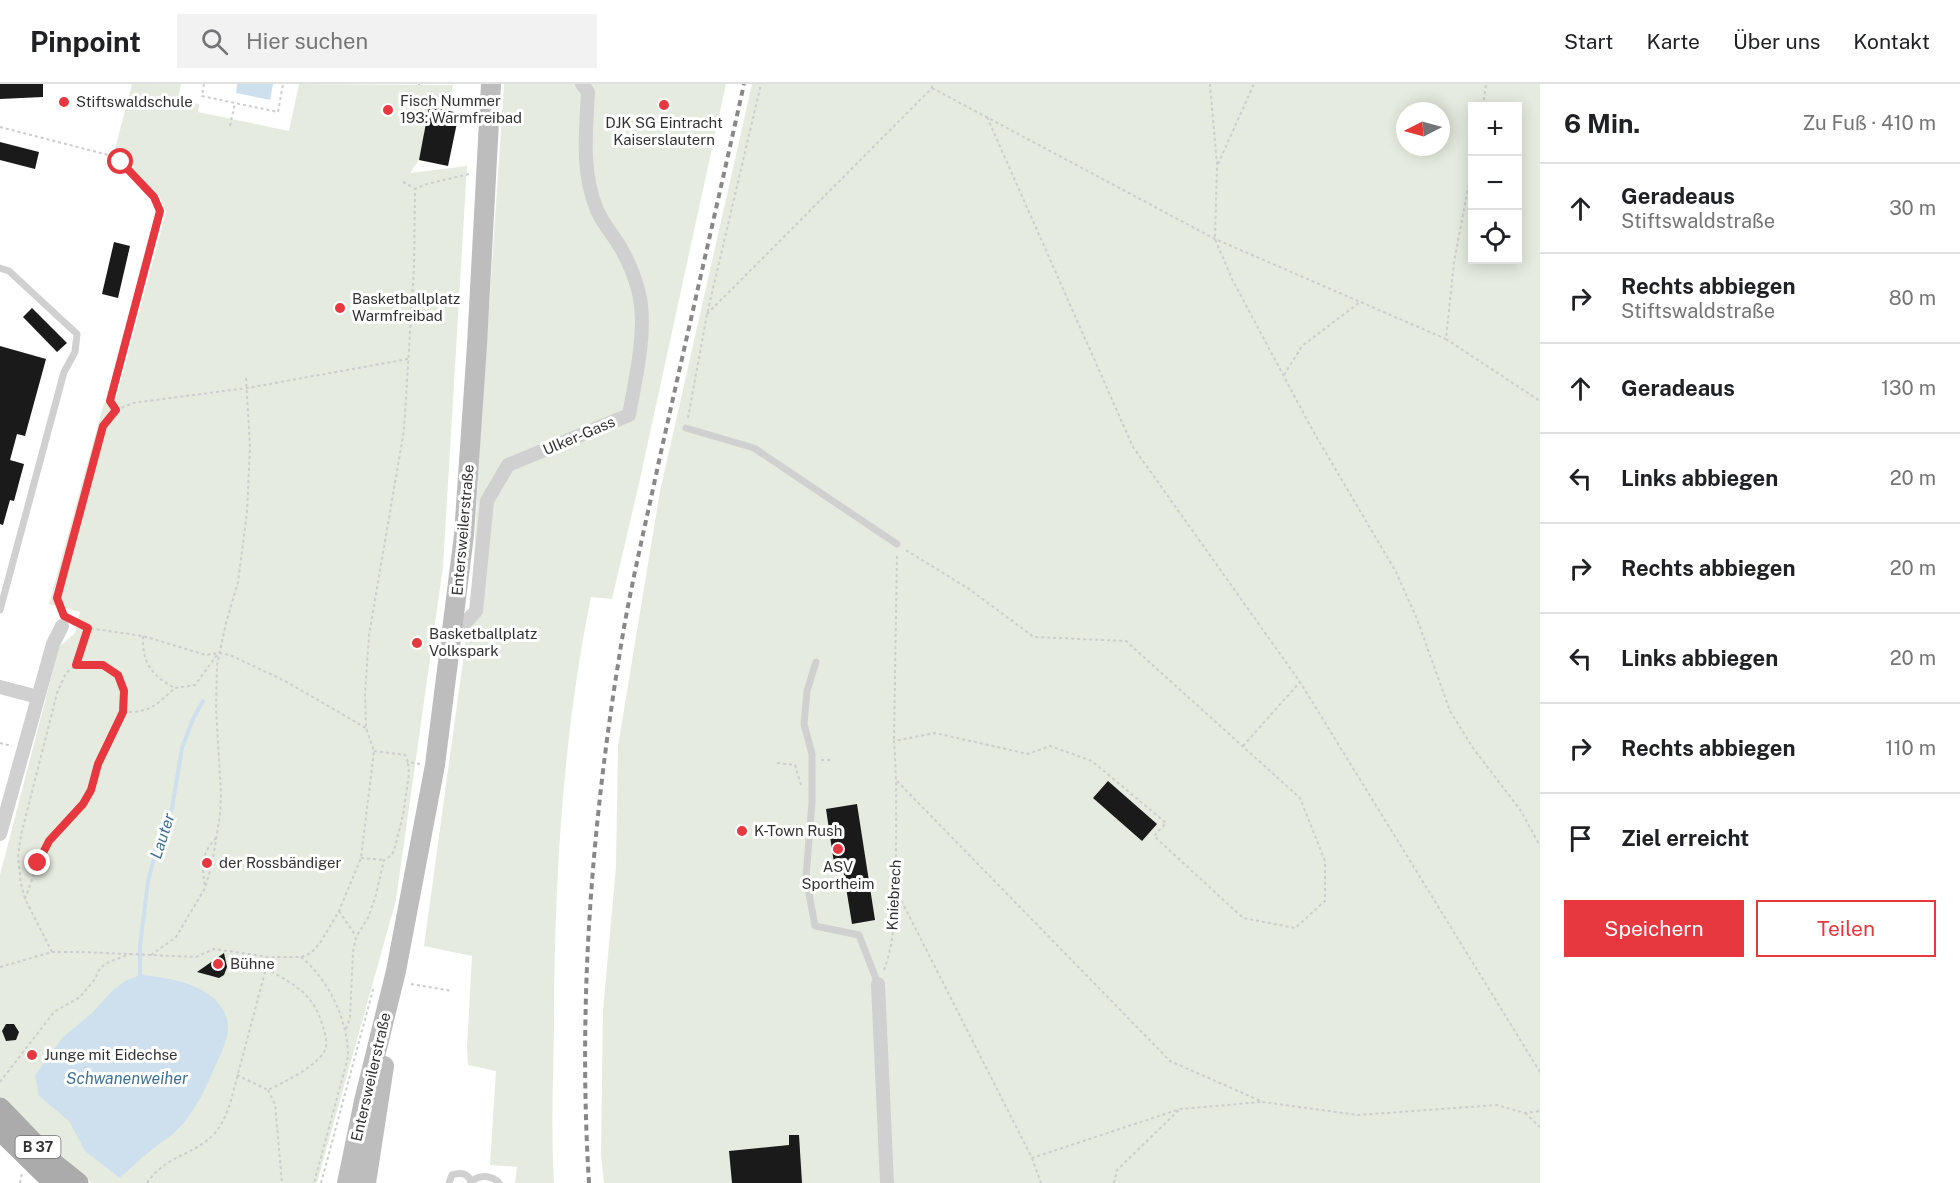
<!DOCTYPE html>
<html lang="de">
<meta charset="utf-8">
<style>
body{margin:0;font-family:"Public Sans",sans-serif;background:#f2f2f2;color:#202124}
.controls{position:absolute;right:18px;top:18px;display:grid;overflow:hidden;border-radius:0px;box-shadow:0 3px 15px #0003}
.controls button{width:54px;height:54px;display:grid;place-items:center;padding:0;border:0;border-bottom:2px solid #e0e0e0;background:#fff;color:#202124;font:30px sans-serif}
.compass{position:absolute;left:1396px;top:18px;width:54px;height:54px;border-radius:50%;background:#fff;box-shadow:0 3px 15px #0003;rotate:264deg}
.stop{position:absolute;width:18px;height:18px;margin:-14px;border:4px solid #e6383e;border-radius:50%;background:#fff}
.stop.end{background:#e6383e;border-color:#fff;box-shadow:0 2px 6px #0008}
.list{margin:0;padding:0;list-style:none}
h2{display:flex;justify-content:space-between;align-items:center;height:78px;margin:0;padding:0 24px;font-size:26px}
h2 small{font-size:20px;font-weight:400;color:#757577}
.list li{display:grid;grid-template-columns:39px 1fr auto;gap:18px;align-items:center;box-sizing:border-box;height:90px;padding:0 24px;border-top:2px solid #e0e0e0}
.list b{display:block;font-size:22px;white-space:nowrap}
.list p{margin:0;font-size:20px;white-space:nowrap;color:#757577}
.list em{font-size:20px;font-style:normal;color:#757577}
.actions{display:flex;gap:12px;padding:18px 24px}
.actions a{flex:1;padding:14px 0;border:2px solid #e6383e;border-radius:0px;text-align:center;font-size:21px;color:#e6383e}
.actions .main{background:#e6383e;color:#fff}
.icon{flex:none;width:33px;height:33px;fill:none;stroke:currentColor;stroke-width:2;stroke-linecap:round;stroke-linejoin:round}
.map{position:relative;flex:none;width:1540px;height:1099px;overflow:hidden}
header{display:flex;align-items:center;gap:36px;box-sizing:border-box;height:84px;padding:0 30px;background:#fff;border-bottom:2px solid #e0e0e0}
header strong{font-size:28px}
nav{display:flex;gap:33px;margin-inline-start:auto;font-size:21px}
.search{width:420px;height:54px;background:#f2f2f2;display:flex;align-items:center;gap:15px;box-sizing:border-box;padding:0 21px;border-radius:0px;color:#757577;font-size:22px}
main{display:flex}
aside{flex:1;background:#fff}
.map>svg:first-child{display:block}
</style>
<header>
<strong>Pinpoint</strong>
<div class="search"><svg class="icon" aria-label="search" viewBox="0 0 24 24"><circle cx="10" cy="10" r="6"/><path d="M15 15l6 6"/></svg>Hier suchen</div>
<nav><a>Start</a><a>Karte</a><a>Über uns</a><a>Kontakt</a></nav>
</header>
<main>
<div class="map">
<svg width="1540" height="1099" viewBox="0 0 1540 1099">
<rect width="100%" height="100%" fill="#fff"/>
<g fill="#e5ecdf" fill-rule="evenodd">
<polygon points="132,0 181,0 178,15 199,20 198,28 289,47 299,0 453,1 447,27 429,24 419,76 410,89 467,82 443,483 396,816 317,1099 92,1099 57,1073 0,1014 0,791 59,563 75,549 80,528 49,520 104,319 116,315 166,128 160,113 115,65"/>
<path d="M504 0H726L638 404 612 515 591 513C562 656 554 803 554 948 553 998 551 1049 554 1099H515L517 1083 490 1081 496 987 468 981 467 963 472 872 424 862 472 511 480 359Z"/>
<path d="M752 0H1540V1099H604L601 1070 603 927 616 782 618 662 660 407ZM1472 22H1518V176H1472ZM1405 27H1441V63H1405Z"/>
</g>
<g fill="#cee0ee">
<polygon points="237,0 273,0 270,16 236,9"/>
<path d="M140 891C173 893 229 904 228 946 227 958 219 974 214 985 205 1006 195 1027 179 1044 172 1052 162 1057 154 1064 142 1073 131 1084 120 1094L85 1067 69 1037 39 1012 35 991 63 953 92 929 113 906 125 897Z"/>
</g>
<g fill="none" stroke-linecap="round" stroke-linejoin="round">
<polyline stroke="#cee0ee" stroke-width="4" points="140,891 140,862 148,797 158,760 172,724 182,664 193,635 203,617"/>
</g>
<g fill="#1a1a1a">
<polygon points="0,0 43,0 43,13 0,15"/>
<polygon points="429,23 459,29 448,82 419,76"/>
<polygon points="0,58 39,68 35,85 0,76"/>
<polygon points="114,158 130,162 118,214 102,210"/>
<polygon points="32,224 67,259 57,268 23,233"/>
<polygon points="0,262 46,275 25,352 17,350 10,376 24,380 14,417 10,416 3,441 0,440"/>
<polygon points="1108,697 1157,740 1142,757 1093,714"/>
<polygon points="857,720 875,836 852,840 843,785 835,786 826,725"/>
<polygon points="224,869 227,883 224,891 219,894 197,888"/>
<polygon points="6,940 14,940 19,948 16,956 6,957 2,947"/>
<polygon points="789,1051 799,1051 802,1099 732,1099 729,1067 789,1061"/>
</g>
<g fill="none" stroke-linecap="round" stroke-linejoin="round">
<g stroke="#cdcdcd" stroke-width="2" stroke-dasharray="3 3" stroke-linecap="butt">
<polyline points="204,0 202,12 278,28 283,0"/>
<polyline points="418,0 420,0"/>
<polyline points="1210,0 1217,81 1215,155 1232,195 1313,347 1396,488 1417,535 1450,627 1473,664 1521,727 1540,762"/>
<polyline points="932,4 1215,155 1446,255"/>
<polyline points="1483,22 1486,0"/>
<polyline points="987,33 1133,363 1300,598 1540,988"/>
<polyline points="230,42 235,19"/>
<polyline points="0,43 112,72 121,78 154,113 160,127 110,317 116,326 103,342 57,514 63,530"/>
<polyline points="1218,80 1254,0"/>
<polyline points="1472,83 1454,178 1446,255 1540,317"/>
<polyline points="403,98 414,104"/>
<polyline points="707,230 932,4 932,0"/>
<polyline points="1284,291 1302,262 1360,218"/>
<polyline points="116,326 133,319 247,304 408,275"/>
<polyline points="688,334 707,230 761,0"/>
<polyline points="74,538 88,544 143,552 206,571 219,569 230,571 285,597 366,644"/>
<path d="M143 552C142 579 152 592 175 604"/>
<polyline points="123,628 135,628 148,625 157,620 175,604 195,601 217,571"/>
<polyline points="894,655 897,469"/>
<polyline points="0,659 12,662"/>
<polyline points="1243,662 1300,598"/>
<polyline points="374,667 405,671 408,678 420,680"/>
<polyline points="821,676 833,676"/>
<polyline points="777,679 795,681 801,701"/>
<polyline points="897,697 1170,977 1263,1018 1358,1031 1497,1021 1525,1029 1540,1027"/>
<polyline points="361,774 384,776"/>
<path d="M205 801C201 781 202 769 216 754"/>
<polyline points="896,806 1032,1074 1180,1025 1261,1018"/>
<polyline points="25,815 38,779 49,757 83,720 91,706 98,680 123,628 124,607 118,591 103,581 76,581"/>
<polyline points="339,827 356,852"/>
<polyline points="52,868 25,815 21,800 18,773 21,751 57,609 66,589 76,581 88,544"/>
<polyline points="151,871 176,853 205,804 212,780 220,731 221,709 216,624 217,581 226,539 238,498 247,428 250,363 246,294"/>
<path d="M301 873C329 896 348 936 348 973L314 1099"/>
<polyline points="0,883 52,868 83,868 196,873 214,865 269,873 301,873 311,869 320,859 339,827 361,774 374,667 366,644 365,610 369,551 404,346 414,184 415,105 427,100 469,90"/>
<path d="M884 886C897 851 896 809 896 772 896 733 897 695 894 657L935 649 1028 670 1050 662 1092 677 1166 739 1154 752 1243 834 1295 844 1325 817V777L1300 714 1126 557 1034 553 969 505 904 465"/>
<polyline points="411,900 452,907"/>
<polyline points="346,945 350,934 353,868 356,853 368,834 376,811 384,776 392,771 395,763 403,731 409,690 408,678"/>
<path d="M237 991 268 1006C284 998 318 982 325 966 328 959 325 950 323 943 314 910 295 901 267 885"/>
<polyline points="0,998 54,928 80,913 95,895 100,884 109,878 130,870"/>
<polyline points="268,1006 275,1020 282,1099"/>
<polyline points="1525,1029 1540,1043"/>
<polyline points="1032,1074 1041,1099"/>
<polyline points="20,1099 22,1090"/>
<path d="M147 1099C167 1070 194 1072 215 1049 222 1041 226 1030 230 1020L269 873"/>
<polyline points="321,1099 374,902"/>
<polyline points="1114,1099 1117,1086 1179,1026"/>
</g>
<g stroke="#d0d0d0" stroke-width="7">
<polyline points="0,184 9,187 77,250 75,268 64,288 0,526"/>
<polyline points="686,344 754,364 897,460"/>
<polyline points="816,578 807,607 804,640 812,670 812,718 806,793 815,842 859,851 878,900"/>
<path d="M471 1098C479 1090 492 1091 499 1099"/>
<path d="M449 1099 452 1091C461 1088 469 1089 471 1099"/>
</g>
<g stroke="#d0d0d0" stroke-width="14">
<path d="M453 542 466 538 476 527 487 417 508 381 629 331C635 297 645 256 641 221 639 202 629 177 619 161 612 150 602 138 597 126 581 88 586 49 588 8L582 0"/>
<polyline points="0,603 38,613"/>
<polyline points="0,750 53,560 62,542"/>
<polyline points="878,900 887,1099"/>
</g>
<g stroke="#bdbdbd" stroke-width="20">
<polyline points="347,1099 364,1017 396,887 435,681 464,451 477,261 491,0"/>
<polyline points="366,1099 384,982"/>
</g>
<g stroke="#ababab" stroke-width="21">
<polyline points="0,1024 53,1079 78,1099"/>
<polyline points="0,1046 54,1099"/>
</g>
<path stroke="#888" stroke-width="4" stroke-dasharray="6 4.5" stroke-linecap="butt" d="M589 1099C578 924 591 747 619 574 629 508 645 443 659 377 687 251 716 126 744 0"/>
</g>
<g fill="none" stroke-linecap="round" stroke-linejoin="round">
<polyline stroke="#e6383e" stroke-width="8" points="38,779 49,757 83,720 91,706 98,680 123,628 124,607 118,591 103,581 76,581 88,544 64,532 57,514 103,342 116,326 110,317 160,127 154,113 121,78"/>
</g>
<g fill="#e6383e" stroke="#fff" stroke-width="2">
<circle cx="64" cy="18" r="6"/>
<circle cx="664" cy="21" r="6"/>
<circle cx="388" cy="26" r="6"/>
<circle cx="340" cy="224" r="6"/>
<circle cx="417" cy="559" r="6"/>
<circle cx="742" cy="747" r="6"/>
<circle cx="838" cy="765" r="6"/>
<circle cx="207" cy="779" r="6"/>
<circle cx="218" cy="880" r="6"/>
<circle cx="32" cy="971" r="6"/>
</g>
<g text-anchor="middle" stroke-width="6" stroke-linejoin="round" paint-order="stroke">
<rect fill="#fff" stroke="#707070" stroke-width="1.5" x="15.5" y="1052" width="45" height="22" rx="4.5"/>
<g font-size="14" font-weight="bold" fill="#333">
<text x="38" y="1068">B 37</text>
</g>
<g font-size="15" fill="#333" stroke="#fff" text-anchor="start">
<text x="400" y="22">Fisch Nummer<tspan x="400" dy="17">193: Warmfreibad</tspan></text>
<text x="76" y="23">Stiftswaldschule</text>
<text x="664" y="44" text-anchor="middle">DJK SG Eintracht<tspan x="664" dy="17">Kaiserslautern</tspan></text>
<text x="352" y="220">Basketballplatz<tspan x="352" dy="17">Warmfreibad</tspan></text>
<text x="429" y="555">Basketballplatz<tspan x="429" dy="17">Volkspark</tspan></text>
<text x="754" y="752">K-Town Rush</text>
<text x="219" y="784">der Rossbändiger</text>
<text x="838" y="788" text-anchor="middle">ASV<tspan x="838" dy="17">Sportheim</tspan></text>
<text x="230" y="885">Bühne</text>
<text x="44" y="976">Junge mit Eidechse</text>
</g>
<g font-size="15" fill="#333" stroke="#fff">
<text transform="translate(579 352) rotate(-23)" y="5">Ulker-Gass</text>
<text transform="translate(463 446) rotate(-85)" y="5">Entersweilerstraße</text>
<text transform="translate(894 811) rotate(-87)" y="5">Kniebrech</text>
<text transform="translate(371 993) rotate(-77)" y="5">Entersweilerstraße</text>
</g>
<g font-size="16" font-style="italic" fill="#3f7197" stroke="#fff">
<text transform="translate(162 752) rotate(-72)" y="6">Lauter</text>
<text x="127" y="1000">Schwanenweiher</text>
</g>
</g>
</svg>
<div class="controls">
<button>+</button>
<button>−</button>
<button><svg class="icon" aria-label="locate" viewBox="0 0 24 24"><circle cx="12" cy="12" r="6"/><path d="M12 2v4M12 18v4M2 12h4M18 12h4"/></svg></button>
</div>
<svg class="compass" viewBox="-18 -18 36 36"><path d="M0-13l5 13h-10z" fill="#e53935"/><path d="M0 13l5-13h-10z" fill="#757577"/></svg>
<div class="stop" style="left:121px;top:78px"></div>
<div class="stop end" style="left:38px;top:779px"></div>
</div>
<aside>
<h2>6 Min.<small>Zu Fuß · 410 m</small></h2>
<ul class="list">
<li><svg class="icon" aria-label="ahead" viewBox="0 0 24 24"><path d="M12 20V5M6 11l6-6 6 6"/></svg><div><b>Geradeaus</b><p>Stiftswaldstraße</p></div><em>30 m</em></li>
<li><svg class="icon" aria-label="right" viewBox="0 0 24 24"><path d="M7 20v-9h11M14 6l5 5-5 5"/></svg><div><b>Rechts abbiegen</b><p>Stiftswaldstraße</p></div><em>80 m</em></li>
<li><svg class="icon" aria-label="ahead" viewBox="0 0 24 24"><path d="M12 20V5M6 11l6-6 6 6"/></svg><div><b>Geradeaus</b></div><em>130 m</em></li>
<li><svg class="icon" aria-label="left" viewBox="0 0 24 24"><path d="M17 20v-9H6M10 6l-5 5 5 5"/></svg><div><b>Links abbiegen</b></div><em>20 m</em></li>
<li><svg class="icon" aria-label="right" viewBox="0 0 24 24"><path d="M7 20v-9h11M14 6l5 5-5 5"/></svg><div><b>Rechts abbiegen</b></div><em>20 m</em></li>
<li><svg class="icon" aria-label="left" viewBox="0 0 24 24"><path d="M17 20v-9H6M10 6l-5 5 5 5"/></svg><div><b>Links abbiegen</b></div><em>20 m</em></li>
<li><svg class="icon" aria-label="right" viewBox="0 0 24 24"><path d="M7 20v-9h11M14 6l5 5-5 5"/></svg><div><b>Rechts abbiegen</b></div><em>110 m</em></li>
<li><svg class="icon" aria-label="arrive" viewBox="0 0 24 24"><path d="M6 21V4h12l-3 4 3 4H6"/></svg><div><b>Ziel erreicht</b></div></li>
</ul>
<div class="actions"><a class="main">Speichern</a><a>Teilen</a></div>
</aside>
</main>
